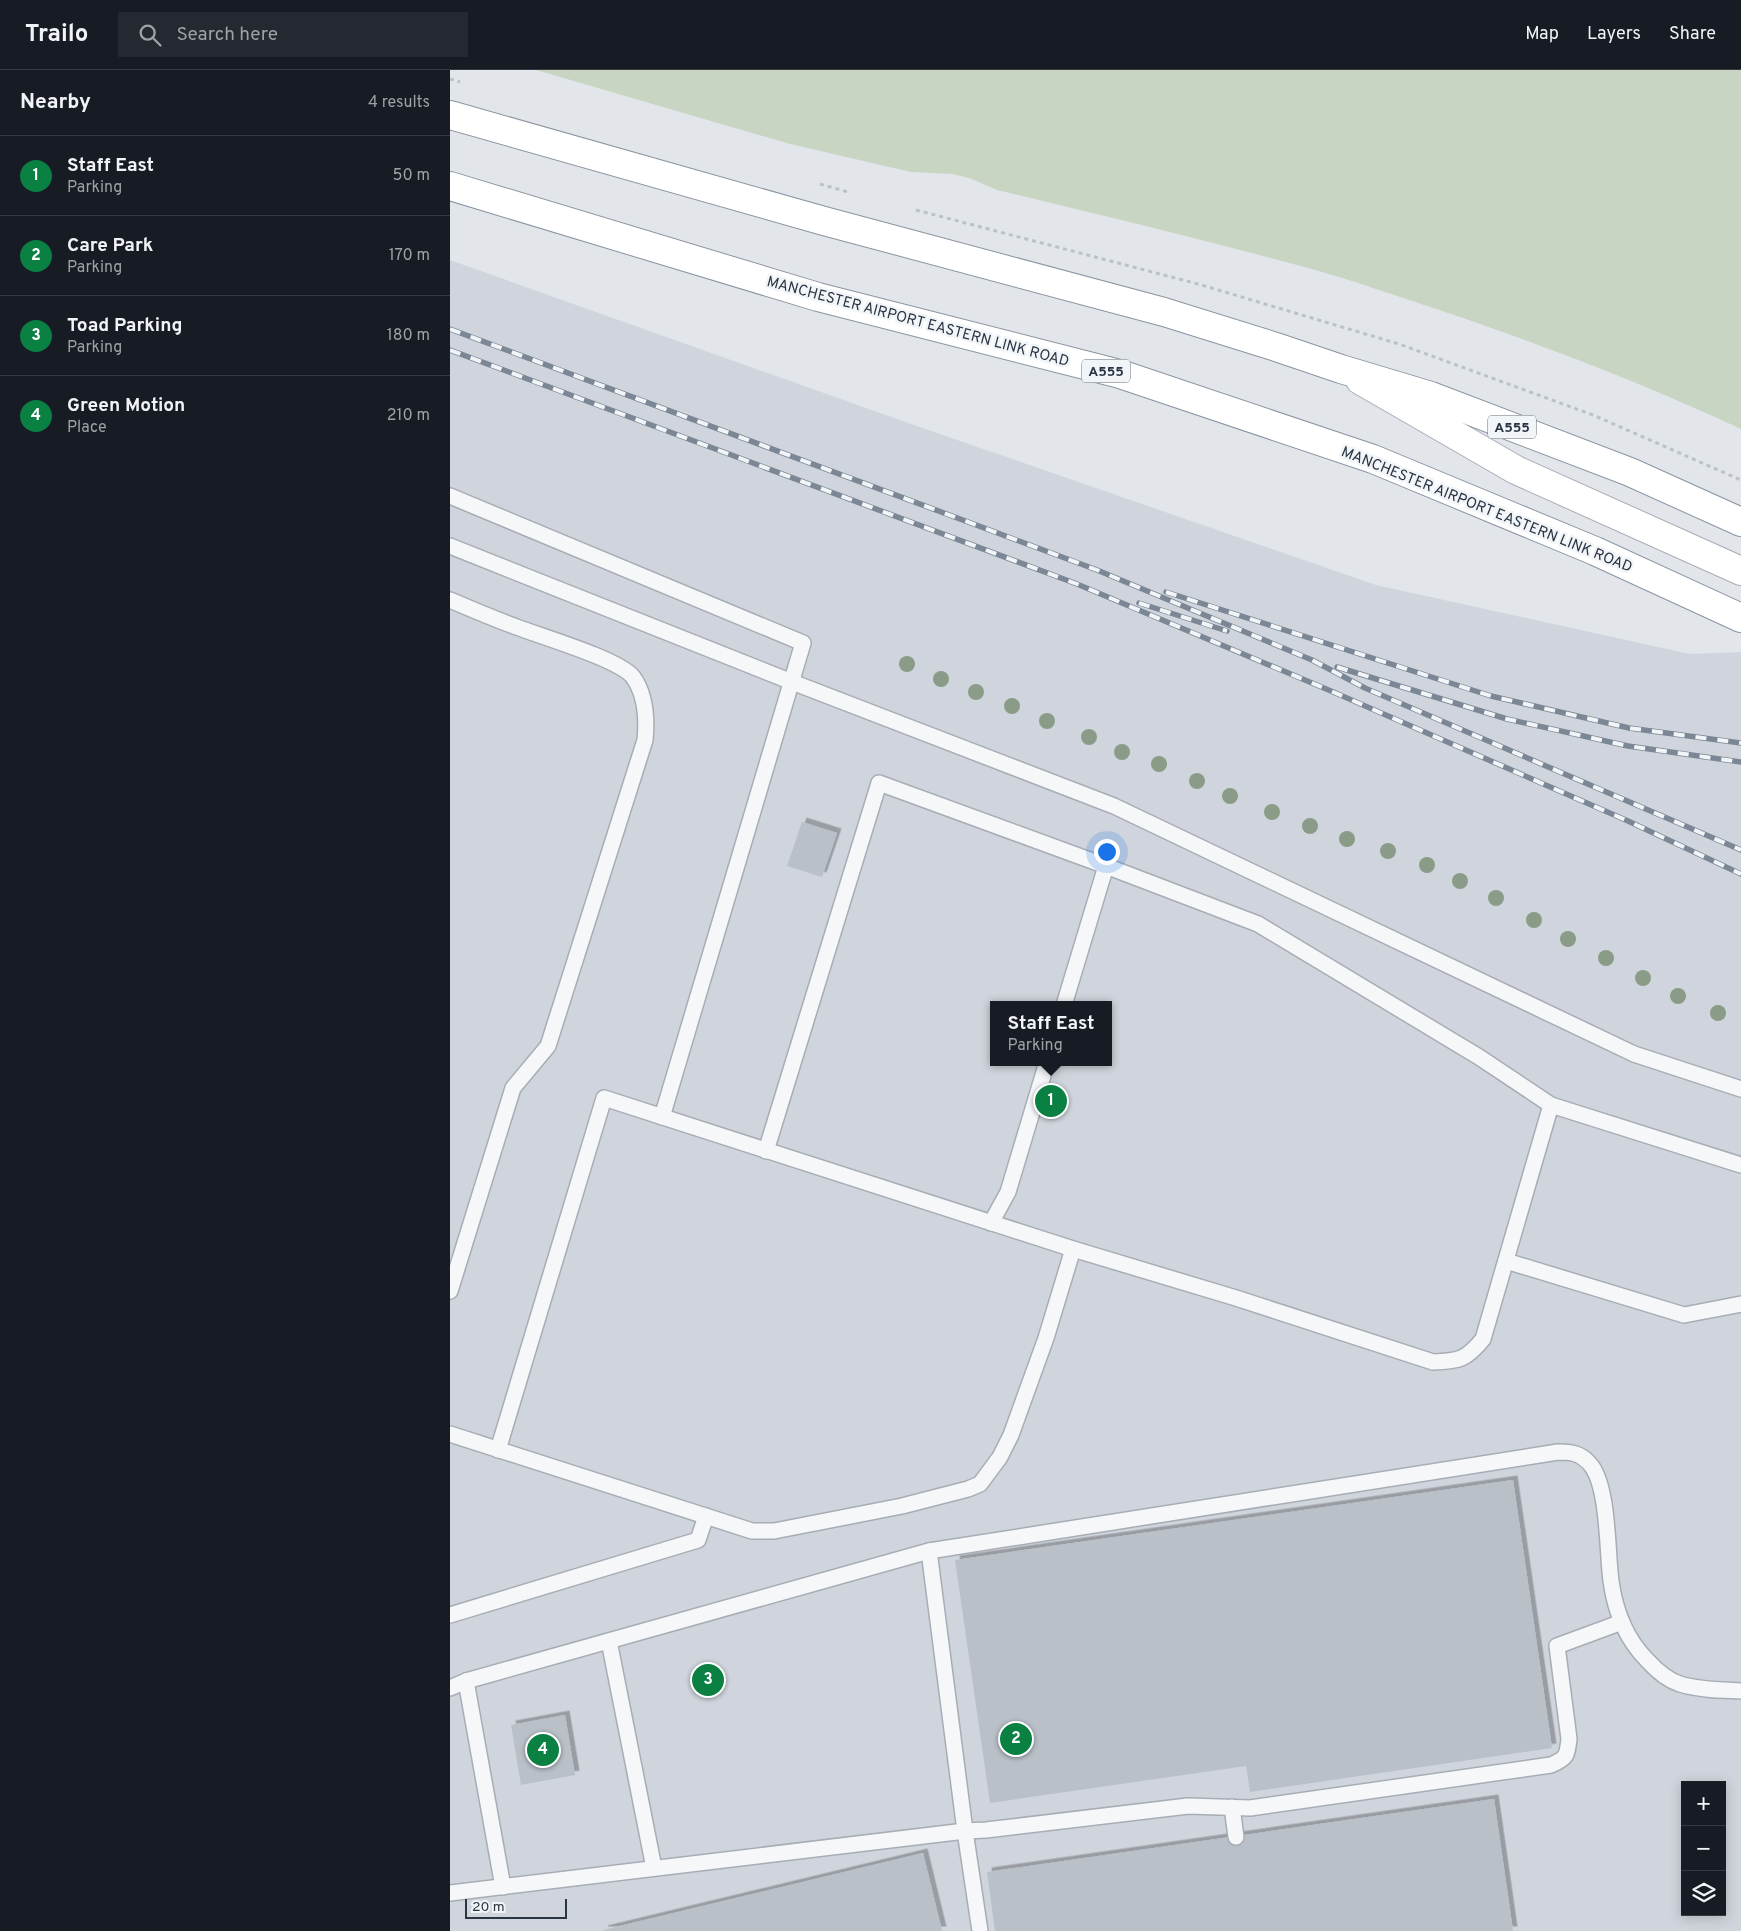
<!DOCTYPE html>
<meta charset="utf-8">
<style>
body{margin:0;font-family:Overpass,sans-serif;background:#242831;color:#f1f3f6}
.controls{position:absolute;right:15px;bottom:15px;display:grid;overflow:hidden;border-radius:0px;box-shadow:0 2px 12px #0003}
.controls button{width:45px;height:45px;display:grid;place-items:center;padding:0;border:0;border-bottom:1px solid #363941;background:#171b24;color:#f1f3f6;font:25px sans-serif}
.scale{position:absolute;left:15px;bottom:12px;width:102px;box-sizing:border-box;padding-left:5px;border:2px solid #2a3543;border-top:0;font-size:14px;line-height:18px;white-space:nowrap;color:#2a3543;-webkit-text-stroke:4px #f2f5f8;paint-order:stroke}
.you{position:absolute;left:656px;top:781px;width:18px;height:18px;margin:-12px;border:4px solid #fff;border-radius:50%;background:#1a73e8;box-shadow:0 0 0 8px #1a73e833}
.badge{display:grid;place-items:center;width:32px;height:32px;border-radius:50%;background:#0b8043;color:#fff;font-size:16px;font-weight:700}
.pin{position:absolute;translate:-50% -50%;border:2px solid #fff;box-shadow:0 1px 5px #0006}
.popup{position:absolute;left:540px;top:931px;width:122px;height:65px;box-sizing:border-box;display:grid;place-content:center;border-radius:0px;background:#171b24;filter:drop-shadow(0 1px 4px #0005);font-size:16px;white-space:nowrap;color:#9ea1a6}
.popup b{font-size:19px;color:#f1f3f6}
.popup::after{content:'';position:absolute;left:50%;top:100%;margin-left:-10px;border:10px solid transparent;border-top-color:#171b24}
.list{margin:0;padding:0;list-style:none}
h2{display:flex;justify-content:space-between;align-items:center;height:65px;margin:0;padding:0 20px;font-size:21px}
h2 small{font-size:16px;font-weight:400;color:#9ea1a6}
.list li{display:grid;grid-template-columns:32px 1fr auto;gap:15px;align-items:center;box-sizing:border-box;height:80px;padding:0 20px;border-top:1px solid #363941}
.list b{display:block;font-size:19px;white-space:nowrap}
.list p{margin:0;font-size:16px;white-space:nowrap;color:#9ea1a6}
.list em{font-size:16px;font-style:normal;color:#9ea1a6}
.icon{flex:none;width:28px;height:28px;fill:none;stroke:currentColor;stroke-width:2;stroke-linecap:round;stroke-linejoin:round}
.map{position:relative;flex:none;width:1291px;height:1861px;overflow:hidden}
header{display:flex;align-items:center;gap:30px;box-sizing:border-box;height:70px;padding:0 25px;background:#171b24;border-bottom:1px solid #363941}
header strong{font-size:24px}
nav{display:flex;gap:28px;margin-inline-start:auto;font-size:18px}
.search{width:350px;height:45px;background:#242831;display:flex;align-items:center;gap:12px;box-sizing:border-box;padding:0 18px;border-radius:0px;color:#9ea1a6;font-size:19px}
main{display:flex}
aside{flex:1;background:#171b24}
.map>svg:first-child{display:block}
</style>
<header>
<strong>Trailo</strong>
<div class="search"><svg class="icon" aria-label="search" viewBox="0 0 24 24"><circle cx="10" cy="10" r="6"/><path d="M15 15l6 6"/></svg>Search here</div>
<nav><a>Map</a><a>Layers</a><a>Share</a></nav>
</header>
<main>
<aside>
<h2>Nearby<small>4 results</small></h2>
<ul class="list">
<li><span class="badge">1</span><div><b>Staff East</b><p>Parking</p></div><em>50 m</em></li>
<li><span class="badge">2</span><div><b>Care Park</b><p>Parking</p></div><em>170 m</em></li>
<li><span class="badge">3</span><div><b>Toad Parking</b><p>Parking</p></div><em>180 m</em></li>
<li><span class="badge">4</span><div><b>Green Motion</b><p>Place</p></div><em>210 m</em></li>
</ul>
</aside>
<div class="map">
<svg width="1291" height="1861" viewBox="0 0 1291 1861">
<defs>
<filter id="shadow"><feDropShadow dx="4.5" dy="-4.5" stdDeviation="0" flood-color="#0004"/></filter>
</defs>
<rect width="100%" height="100%" fill="#e2e6eb"/>
<path fill="#d0d5dd" fill-rule="evenodd" d="M0 190 464 355 926 515 1240 584 1291 582V1861H0ZM544 935H658V992H544ZM1235 1715H1272V1842H1235Z"/>
<path fill="#c9d5c3" d="M86 0H1291V359C1190 312 1085 272 980 237 946 226 913 214 879 204 769 173 658 147 547 120L519 108 502 104 461 102 340 74Z"/>
<g fill="#b9c0c8" filter="url(#shadow)">
<polygon points="352,752 387,763 372,807 337,796"/>
<polygon points="1063,1410 1102,1678 800,1722 796,1696 540,1733 505,1490"/>
<polygon points="115,1645 125,1705 71,1715 61,1655"/>
<polygon points="1044,1729 1063,1861 545,1861 537,1802"/>
<polygon points="473,1783 492,1861 154,1861 153,1860"/>
</g>
<g fill="none" stroke-linecap="round" stroke-linejoin="round">
<defs>
<g id="lane">
<polyline points="0,426 353,573 212,1047"/>
<polyline points="0,476 342,612 664,736 1184,984 1291,1019"/>
<path d="M0 530C21 539 42 548 64 556 89 566 169 589 183 607 196 625 197 649 195 670L98 976 63 1018 0 1221"/>
<polyline points="1101,1035 1291,1095"/>
<polyline points="316,1081 429,713 656,796"/>
<polyline points="541,1153 558,1122 597,992"/>
<polyline points="1056,1191 1234,1245 1291,1234"/>
<polyline points="0,1364 302,1461 324,1461 452,1436 518,1419 530,1414 550,1387 561,1365 596,1268 623,1179"/>
<path d="M48 1380 154 1028 623 1179 786 1228 983 1292C1009 1291 1016 1290 1033 1269L1101 1035 1029 987 808 854 656 796 614 935"/>
<polyline points="479,1481 515,1761 530,1861"/>
<polyline points="0,1545 248,1470 256,1446"/>
<polyline points="159,1571 204,1798"/>
<polyline points="16,1611 53,1817"/>
<path d="M0 1618 16 1611 479 1481 1108 1382C1121 1382 1130 1383 1139 1393 1159 1413 1157 1483 1161 1511 1165 1540 1176 1569 1197 1590 1206 1600 1217 1610 1230 1614 1250 1620 1271 1620 1291 1621"/>
<polyline points="782,1737 786,1767"/>
<path d="M0 1823 515 1761 536 1760 738 1736 800 1738 1101 1695C1117 1688 1117 1686 1119 1669L1107 1576 1172 1552"/>
</g>
<polyline id="secondary" points="910,310 1066,400 1291,501"/>
<g id="highway">
<polyline points="0,45 374,151 714,242 826,277 891,299 981,326 1180,402 1291,452"/>
<polyline points="0,116 368,227 670,304 923,389 1145,481 1291,548"/>
</g>
</defs>
<use href="#lane" stroke="#a7adb5" stroke-width="18"/>
<use href="#secondary" stroke="#a7adb5" stroke-width="30"/>
<use href="#highway" stroke="#8995a1" stroke-width="30"/>
<g stroke="#bcc1c6" stroke-width="3" stroke-dasharray="4 4" stroke-linecap="butt">
<polyline points="0,9 10,12"/>
<polyline points="370,114 398,122"/>
<polyline points="466,140 748,214 949,274 1143,345 1291,410"/>
</g>
<use href="#lane" stroke="#f5f7f9" stroke-width="15"/>
<use href="#secondary" stroke="#fff" stroke-width="28"/>
<use href="#highway" stroke="#fff" stroke-width="28"/>
<defs>
<g id="rail">
<polyline points="0,259 647,500 862,590 915,618 1291,780"/>
<polyline points="0,280 627,514 881,621 1178,751 1291,804"/>
<polyline points="716,522 1041,626 1179,658 1291,673"/>
<polyline points="689,533 777,561"/>
<polyline points="887,597 1057,649 1178,676 1291,692"/>
</g>
</defs>
<use href="#rail" stroke="#7b8794" stroke-width="5.5"/>
<use href="#rail" stroke="#f2f5f8" stroke-width="4" stroke-dasharray="11" stroke-linecap="butt"/>
</g>
<g fill="#8a9c88">
<circle cx="457" cy="594" r="8"/>
<circle cx="491" cy="609" r="8"/>
<circle cx="526" cy="622" r="8"/>
<circle cx="562" cy="636" r="8"/>
<circle cx="597" cy="651" r="8"/>
<circle cx="639" cy="667" r="8"/>
<circle cx="672" cy="682" r="8"/>
<circle cx="709" cy="694" r="8"/>
<circle cx="747" cy="711" r="8"/>
<circle cx="780" cy="726" r="8"/>
<circle cx="822" cy="742" r="8"/>
<circle cx="860" cy="756" r="8"/>
<circle cx="897" cy="769" r="8"/>
<circle cx="938" cy="781" r="8"/>
<circle cx="977" cy="795" r="8"/>
<circle cx="1010" cy="811" r="8"/>
<circle cx="1046" cy="828" r="8"/>
<circle cx="1084" cy="850" r="8"/>
<circle cx="1118" cy="869" r="8"/>
<circle cx="1156" cy="888" r="8"/>
<circle cx="1193" cy="908" r="8"/>
<circle cx="1228" cy="926" r="8"/>
<circle cx="1268" cy="943" r="8"/>
</g>
<g text-anchor="middle" stroke-width="5" stroke-linejoin="round" paint-order="stroke">
<g fill="#f2f5f8" stroke="#666f79" stroke-width="1">
<rect x="632" y="289.5" width="48" height="23" rx="4"/>
<rect x="1038" y="345.5" width="48" height="23" rx="4"/>
</g>
<g font-size="14" font-weight="bold" fill="#2a3543">
<text x="656" y="306">A555</text>
<text x="1062" y="362">A555</text>
</g>
<g font-size="15" fill="#2a3543" stroke="#f2f5f8">
<text transform="translate(468 251) rotate(15)" y="5">MANCHESTER AIRPORT EASTERN LINK ROAD</text>
<text transform="translate(1037 439) rotate(22)" y="5">MANCHESTER AIRPORT EASTERN LINK ROAD</text>
</g>
</g>
</svg>
<div class="controls">
<button>+</button>
<button>−</button>
<button><svg class="icon" aria-label="layers" viewBox="0 0 24 24"><path d="M12 4l9 5-9 5-9-5zM3 14l9 5 9-5"/></svg></button>
</div>
<div class="scale">20 m</div>
<div class="you"></div>
<div class="pin badge" style="left:601px;top:1031px">1</div>
<div class="popup"><b>Staff East</b>Parking</div>
<div class="pin badge" style="left:566px;top:1669px">2</div>
<div class="pin badge" style="left:258px;top:1610px">3</div>
<div class="pin badge" style="left:93px;top:1680px">4</div>
</div>
</main>
